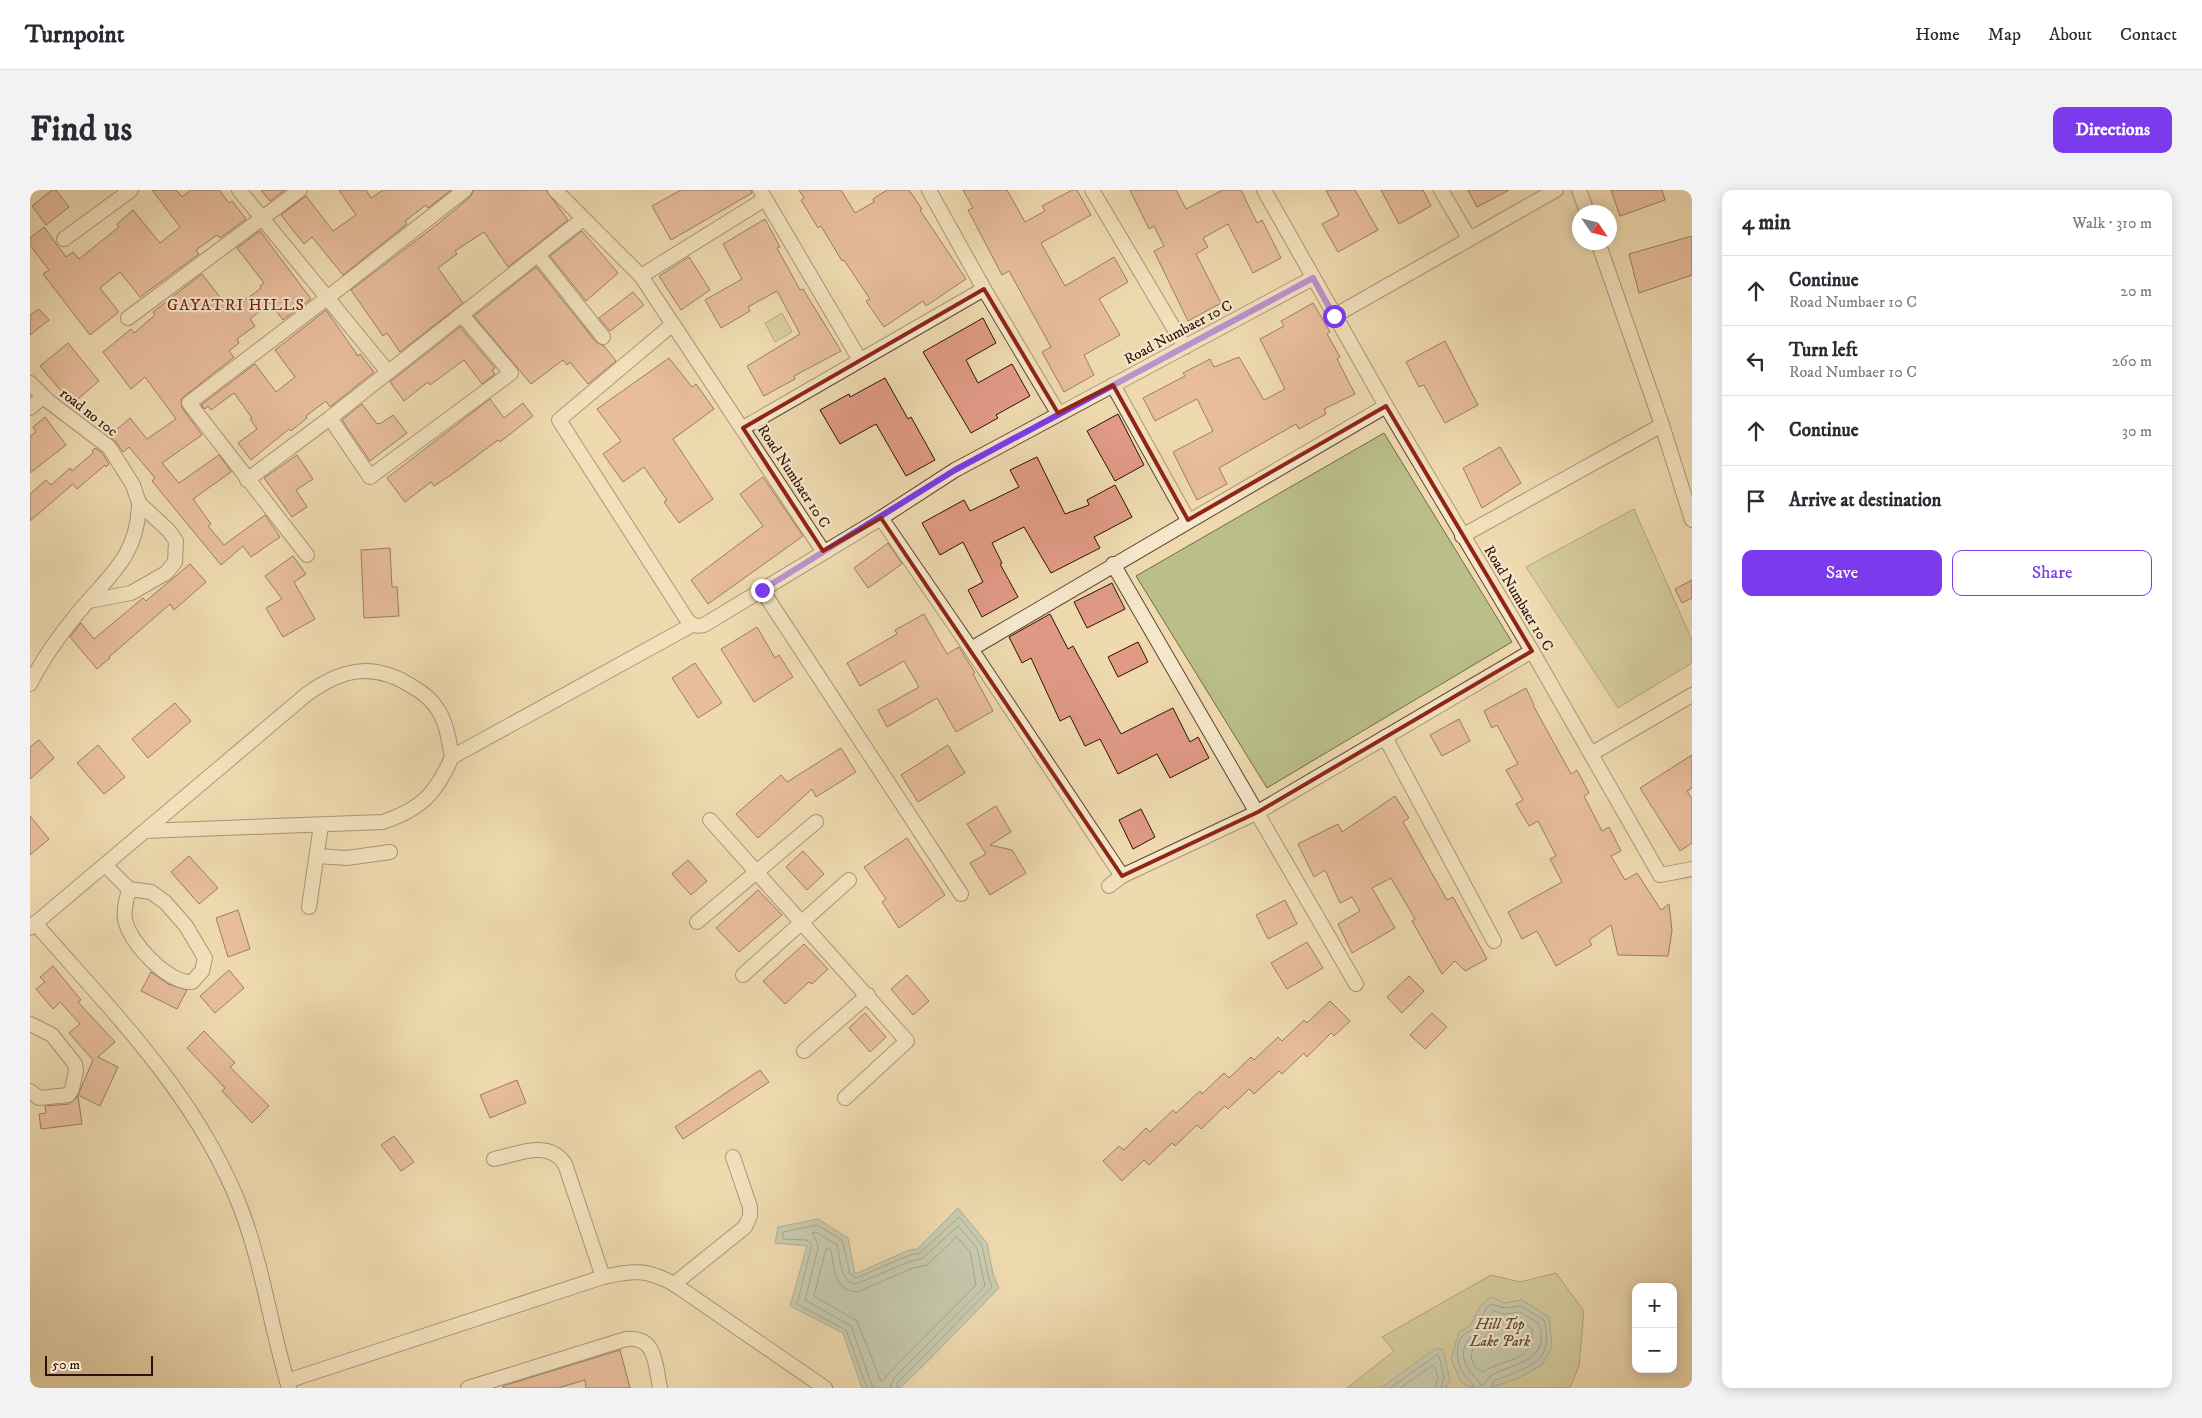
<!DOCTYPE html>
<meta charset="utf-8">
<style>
body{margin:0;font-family:"IM FELL DW Pica",serif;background:#f2f2f3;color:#2b2b33}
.controls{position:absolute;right:15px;bottom:15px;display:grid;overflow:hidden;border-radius:10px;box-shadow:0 2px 12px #0003}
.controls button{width:45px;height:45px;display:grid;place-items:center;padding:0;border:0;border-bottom:1px solid #e1e1e2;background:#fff;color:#2b2b33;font:25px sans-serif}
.compass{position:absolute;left:1542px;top:15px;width:45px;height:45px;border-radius:50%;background:#fff;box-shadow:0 2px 12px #0003;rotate:125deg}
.scale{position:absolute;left:15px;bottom:12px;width:108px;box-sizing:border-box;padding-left:5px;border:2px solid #2e1106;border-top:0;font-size:14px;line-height:18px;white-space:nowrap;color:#2e1106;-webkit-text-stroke:4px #f5e7cc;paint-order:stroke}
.stop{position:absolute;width:15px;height:15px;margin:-11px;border:4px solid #7c3aed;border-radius:50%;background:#fff}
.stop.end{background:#7c3aed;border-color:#fff;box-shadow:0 1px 5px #0008}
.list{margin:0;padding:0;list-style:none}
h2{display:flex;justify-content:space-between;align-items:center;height:65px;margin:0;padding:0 20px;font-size:21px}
h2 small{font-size:16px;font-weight:400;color:#7c7c81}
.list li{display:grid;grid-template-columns:32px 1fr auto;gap:15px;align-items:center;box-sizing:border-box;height:70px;padding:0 20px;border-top:1px solid #e1e1e2}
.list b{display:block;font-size:19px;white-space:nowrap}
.list p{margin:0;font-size:16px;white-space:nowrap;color:#7c7c81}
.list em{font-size:16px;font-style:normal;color:#7c7c81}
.actions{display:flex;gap:10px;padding:15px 20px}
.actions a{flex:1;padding:11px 0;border:1px solid #7c3aed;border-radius:10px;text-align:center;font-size:18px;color:#7c3aed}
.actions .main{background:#7c3aed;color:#fff}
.icon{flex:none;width:28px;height:28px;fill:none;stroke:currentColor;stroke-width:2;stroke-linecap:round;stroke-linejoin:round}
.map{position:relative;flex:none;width:1662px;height:1198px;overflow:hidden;border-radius:10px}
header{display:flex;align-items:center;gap:30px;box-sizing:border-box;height:70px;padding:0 25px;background:#fff;border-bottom:1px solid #e1e1e2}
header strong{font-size:24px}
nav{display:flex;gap:28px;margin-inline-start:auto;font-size:18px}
.intro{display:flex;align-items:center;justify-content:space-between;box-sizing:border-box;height:120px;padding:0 30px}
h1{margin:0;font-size:35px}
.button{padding:12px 22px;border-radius:10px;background:#7c3aed;color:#fff;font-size:18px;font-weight:700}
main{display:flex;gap:30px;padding:0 30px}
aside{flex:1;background:#fff;border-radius:10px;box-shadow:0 2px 12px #0003}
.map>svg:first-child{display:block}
</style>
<header>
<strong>Turnpoint</strong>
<nav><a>Home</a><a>Map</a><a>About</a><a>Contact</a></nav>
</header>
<div class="intro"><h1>Find us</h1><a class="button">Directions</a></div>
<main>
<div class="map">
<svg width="1662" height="1198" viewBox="0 0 1662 1198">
<rect width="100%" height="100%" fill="#efdab0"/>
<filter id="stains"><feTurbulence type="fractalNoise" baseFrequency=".004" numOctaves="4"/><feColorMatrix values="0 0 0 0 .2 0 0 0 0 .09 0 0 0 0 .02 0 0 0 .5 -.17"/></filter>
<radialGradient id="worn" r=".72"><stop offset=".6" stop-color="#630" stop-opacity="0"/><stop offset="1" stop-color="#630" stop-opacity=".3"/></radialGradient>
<g fill="#babf8a" stroke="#746848">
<polygon points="752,123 762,142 745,152 735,133"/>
<polygon points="1354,243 1482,452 1237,598 1106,386"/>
<polygon points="1604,319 1662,450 1662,473 1588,518 1496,377"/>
<polygon points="1526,1083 1554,1121 1549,1176 1540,1198 1317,1198 1364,1161 1352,1147 1461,1085 1490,1092"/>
</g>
<g fill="#9abab1" stroke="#6f766d">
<polygon points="928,1018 957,1053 963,1084 969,1098 896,1173 870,1198 832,1198 813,1143 760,1116 777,1056 745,1053 748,1037 788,1029 818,1048 825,1084 879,1060 887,1059"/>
<path d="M1462 1107 1474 1113 1492 1110 1519 1127 1522 1157 1512 1175 1488 1188 1461 1198H1443L1431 1192 1421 1169 1429 1142C1446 1135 1443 1126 1452 1114 1454 1111 1460 1109 1462 1107Z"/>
<polygon points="1405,1159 1413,1159 1420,1190 1415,1198 1351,1198"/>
</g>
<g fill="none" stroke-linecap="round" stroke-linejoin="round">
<g stroke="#64665c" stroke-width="1">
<path d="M927 1047 940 1062 946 1095 859 1183 853 1191H851L827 1131 784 1106 796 1059 798 1058 801 1060C804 1077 804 1101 827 1102L883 1078 897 1075Z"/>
<path d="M1464 1121 1474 1124 1490 1122 1508 1133C1523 1170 1484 1173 1462 1185 1457 1188 1456 1193 1452 1196 1443 1184 1426 1170 1437 1152 1439 1148 1447 1144 1451 1140 1456 1134 1458 1125 1464 1121Z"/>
<path d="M1489 1130 1502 1139C1506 1172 1474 1168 1453 1182L1446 1178 1441 1168 1443 1157 1457 1145 1465 1131Z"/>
<polyline points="837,1198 816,1140 767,1114 782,1055 777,1050 753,1049 753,1042 787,1035 812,1050 820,1084 826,1088 880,1065 890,1063 929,1027 952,1055 958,1085 962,1097 868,1192 867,1198"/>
<path d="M843 1198 821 1136 775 1110 788 1058 787 1052 782 1043 786 1042 807 1055C811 1068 809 1092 826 1094L881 1071 893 1068 928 1036 947 1058 955 1096 864 1188 860 1198"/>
<polyline points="1360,1198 1407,1165 1409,1166 1414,1188 1411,1198"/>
<polyline points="1370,1198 1403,1175 1405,1177 1408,1188 1405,1198"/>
<path d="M1444 1198 1442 1193C1429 1183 1423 1163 1431 1148 1434 1143 1442 1141 1446 1136 1452 1129 1454 1118 1461 1114L1474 1118 1491 1116 1514 1130C1526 1174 1496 1177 1464 1191L1461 1198"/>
</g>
</g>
<g fill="#e09a86" stroke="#2e1106">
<polygon points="22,0 26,0 39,17 16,35 2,16"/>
<polygon points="122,0 146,0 152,7 161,0 189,0 199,13 202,11 216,29 190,48 187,45 166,60 169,64 110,107 90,82 70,98 89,122 60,145 13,84 19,80 0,55 0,48 14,37 36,67 43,62 49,69 89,37 87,34 103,20 130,53 150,37"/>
<polygon points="231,0 255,0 240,11"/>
<polygon points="309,0 336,0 341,8 353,0 421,0 398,18 396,15 375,31 377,34 313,85 282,47 274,54 251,25 276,6 303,41 326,25"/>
<polygon points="444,0 516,0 538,30 478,77 454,42 425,61 427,64 408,78 433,113 370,162 357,143 353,146 321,100 409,33 440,7"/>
<polygon points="651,0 721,0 722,3 641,50 622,16"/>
<polygon points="769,0 811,0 825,23 844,12 843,9 857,0 879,0 892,19 890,20 936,89 896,116 893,111 854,137 836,111 840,109 814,70 812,71 791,36 788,38 771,10 774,8"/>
<polygon points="933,0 977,0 995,32 1015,21 1012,16 1042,0 1047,0 1061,25 1011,53 1035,96 1084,67 1098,92 1069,109 1090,145 1054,165 1064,185 1034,202 1012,162 1021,157 979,81 972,85 938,20 943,18"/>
<polygon points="1100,0 1146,0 1156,19 1193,0 1211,0 1227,33 1232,30 1251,68 1223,83 1198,34 1173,48 1178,57 1166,64 1191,113 1158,131 1124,61 1134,56 1124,36 1119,39"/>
<polygon points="1296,0 1325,0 1348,40 1308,62 1292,34 1309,25"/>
<polygon points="1351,0 1393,0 1401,16 1369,34"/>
<polygon points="1438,0 1479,0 1447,17"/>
<polygon points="1581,0 1632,0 1635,10 1590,26"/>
<polygon points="735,29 750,57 747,58 770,100 773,99 811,161 764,186 765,189 734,206 717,176 770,144 747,101 718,117 720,121 691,138 675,110 712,89 693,54"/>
<polygon points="230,41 281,109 253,130 240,113 220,129 225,136 207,149 209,153 199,161 204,167 151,209 152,218 172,245 132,273 149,293 189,265 200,280 201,282 163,309 181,334 178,336 194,355 235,325 250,347 221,367 213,356 191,375 122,291 125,288 99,257 93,262 86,252 79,246 100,228 117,249 146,229 115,187 101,199 73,162 101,139 104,143 125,125 123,122 172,84 200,120 208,114 209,115 231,98 230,96 234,93 207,58"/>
<polygon points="552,41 588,83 556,111 520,66"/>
<polygon points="1662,46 1662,85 1609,103 1599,64"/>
<polygon points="659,67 680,100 651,120 629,86"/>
<polygon points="506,77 566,152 574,156 586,171 558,194 540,172 537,175 533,170 501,194 444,126"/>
<polygon points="603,102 614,115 580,141 569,128"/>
<polygon points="1283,113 1300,142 1297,144 1310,167 1307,169 1325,204 1294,219 1296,224 1269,239 1266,234 1189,278 1197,294 1167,310 1143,262 1183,241 1167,209 1125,231 1113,208 1155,186 1153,183 1180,169 1184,177 1209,167 1234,210 1255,199 1230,149 1254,136 1251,131"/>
<polygon points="9,119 19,130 0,145 0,125"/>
<polygon points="296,120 328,166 330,164 344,182 300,217 296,211 276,226 277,228 261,241 259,239 221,270 208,253 227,239 220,229 222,228 204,203 181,220 178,216 175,219 171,215 225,174 246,202 265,187 245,160"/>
<polygon points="953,128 966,153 936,170 948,193 982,174 1000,206 966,225 968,228 941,243 893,162"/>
<polygon points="430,137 465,178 462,180 465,184 452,194 434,170 400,195 398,192 374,211 360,192"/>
<polygon points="1415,151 1448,215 1415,233 1394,195 1389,197 1376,172"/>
<polygon points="38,153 69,191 42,214 10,176"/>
<polygon points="639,168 662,197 666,194 684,219 643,249 683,309 649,333 634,312 637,310 614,277 593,292 573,264 591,251 567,219"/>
<polygon points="855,188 878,229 881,227 905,270 876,286 846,234 810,254 790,220 819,204 820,207"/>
<polygon points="460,209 474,228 493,213 503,226 470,252 468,250 421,285 404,296 401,292 375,312 357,288"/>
<polygon points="332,214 347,234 349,233 350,234 363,225 377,243 340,271 312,230"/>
<polygon points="1088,224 1114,275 1085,291 1057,241"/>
<polygon points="15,227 36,255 0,283 0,246 6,242 3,237"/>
<polygon points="1470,257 1491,293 1452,318 1433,278"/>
<polygon points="65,258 72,263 79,274 76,277 75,275 47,299 43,294 0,331 0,304 16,290 21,295 40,278 42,281 63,263 62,261"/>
<polygon points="267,265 283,289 266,300 277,317 262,327 234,288"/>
<polygon points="1007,267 1035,324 1059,315 1057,310 1085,295 1102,327 1064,347 1070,358 1021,383 994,337 962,353 972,373 970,374 988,407 952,427 938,400 953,392 933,352 910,365 892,333 934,310 940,321 989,297 980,280"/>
<polygon points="733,287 773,346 678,414 661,390 733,336 710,304"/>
<polygon points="858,353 872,374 838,398 824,378"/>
<polygon points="360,358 362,397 367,397 369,426 334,428 331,360"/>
<polygon points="263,366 276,384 264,392 285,429 253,447 236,418 252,409 235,386"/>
<polygon points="160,374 176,392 144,420 140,414 79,467 80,468 67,479 40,447 51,433 64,449 113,408 116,411"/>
<polygon points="1662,390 1662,408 1652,413 1645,399"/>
<polygon points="1082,393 1095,419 1057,438 1044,412"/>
<polygon points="894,424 917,464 929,457 945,483 943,484 963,521 926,542 907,508 857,537 848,520 889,497 874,471 830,496 817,473 867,444 865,440"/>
<polygon points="1020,424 1038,459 1043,456 1091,544 1143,518 1160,552 1168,547 1179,568 1140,588 1127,564 1088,584 1070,549 1055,556 1040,526 1030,531 1001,468 992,473 979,447"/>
<polygon points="727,437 745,468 749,465 763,487 724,512 691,459"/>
<polygon points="1108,452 1118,472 1088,487 1078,467"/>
<polygon points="665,473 692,513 668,528 642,488"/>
<polygon points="1496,498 1504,515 1503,515 1541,584 1547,580 1559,603 1554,606 1572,641 1579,637 1591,661 1581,666 1595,690 1607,683 1631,720 1639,714 1642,741 1638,766 1588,765 1581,735 1559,750 1562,755 1526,776 1507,741 1492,749 1478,722 1532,692 1520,669 1526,666 1508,631 1499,636 1486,614 1493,610 1476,580 1488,574 1467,535 1462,538 1454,521"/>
<polygon points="145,513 161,531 118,568 102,549"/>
<polygon points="1429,529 1440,551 1412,566 1400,545"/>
<polygon points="9,550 24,568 0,589 0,557"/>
<polygon points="68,555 95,587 74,604 47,573"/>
<polygon points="918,555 935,583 888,612 871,585"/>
<polygon points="811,558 826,582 786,607 782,599 728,648 706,624 751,585 757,592"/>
<polygon points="1662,565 1662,598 1657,601 1662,609 1662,653 1650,661 1610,598"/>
<polygon points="1365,606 1379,628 1373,632 1391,664 1417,710 1423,707 1457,769 1435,781 1425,771 1412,784 1382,731 1385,729 1361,688 1342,698 1365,738 1322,763 1308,734 1330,721 1322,707 1310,713 1295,680 1284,687 1268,654 1308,634 1312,642"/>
<polygon points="966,616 981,642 960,655 982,660 996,683 960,705 940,673 956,664 937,634"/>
<polygon points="1111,619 1125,647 1103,659 1089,630"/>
<polygon points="0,626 19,649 0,665"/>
<polygon points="877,648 915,705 869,738 852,712 856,709 834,677"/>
<polygon points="773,661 794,684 777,700 756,677"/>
<polygon points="159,666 188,698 169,714 141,682"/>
<polygon points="658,670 677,691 661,705 642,684"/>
<polygon points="728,700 752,725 709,762 686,738"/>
<polygon points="1255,710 1267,734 1238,749 1226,725"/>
<polygon points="208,720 220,759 198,767 186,728"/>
<polygon points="1277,752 1293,778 1257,799 1241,773"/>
<polygon points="774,754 798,779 782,794 779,792 755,814 733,791"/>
<polygon points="23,776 51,810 48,812 85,852 68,867 88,877 70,916 48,905 63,870 39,843 50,834 30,812 23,819 6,799 15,792 10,787"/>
<polygon points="199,780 214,798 185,823 170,806"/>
<polygon points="121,782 138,794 157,800 147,819 111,801"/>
<polygon points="877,785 899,811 883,825 861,799"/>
<polygon points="1379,786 1394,801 1372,823 1357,807"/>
<polygon points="1300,811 1320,831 1304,846 1301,843 1277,867 1274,863 1252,884 1249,881 1224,904 1219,899 1198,919 1195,916 1171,939 1167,935 1145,956 1142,953 1119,975 1114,970 1092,991 1073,971 1089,956 1094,960 1116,938 1120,942 1143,920 1146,923 1170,901 1172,904 1194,883 1199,888 1221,867 1224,870 1248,847 1252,851 1274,830 1277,833"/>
<polygon points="835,823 856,847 840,862 819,838"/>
<polygon points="1402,823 1417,837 1395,859 1380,845"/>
<polygon points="174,841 205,873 200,877 239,916 222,933 192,901 195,898 157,858"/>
<polygon points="730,880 739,892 653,949 645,937"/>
<polygon points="487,890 496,913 460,928 450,905"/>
<polygon points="48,906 52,934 11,939 9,924 16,923 15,916 39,914"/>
<polygon points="364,946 384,972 371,981 351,955"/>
<polygon points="590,1160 600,1198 556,1198 555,1190 528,1198 473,1198 473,1196"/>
</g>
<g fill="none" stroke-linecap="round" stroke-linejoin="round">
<defs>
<g id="minor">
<polyline points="209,0 358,182"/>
<polyline points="525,0 611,86 793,361"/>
<polyline points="730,0 830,170"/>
<polyline points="899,0 954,99 1028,223"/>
<polyline points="1062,0 1155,157"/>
<polyline points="1234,0 1356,216 1502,461 1630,685 1662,679"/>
<polyline points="1411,0 1439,48"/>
<polyline points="1549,0 1557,22"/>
<polyline points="34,49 101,0"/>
<polyline points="1568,52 1632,235 1662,330"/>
<polyline points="508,65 573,147"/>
<polyline points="611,86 735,9"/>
<polyline points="1304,126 1526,0"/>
<polyline points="98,128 270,0"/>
<path d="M643 134 529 230 656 428C661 435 665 437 674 435L851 328 925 280 1283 88"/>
<polyline points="0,193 18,211 79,257 103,295 109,313 139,341 146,351 145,372 136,383 101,403 59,411"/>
<polyline points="1083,195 1158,330"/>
<polyline points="0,218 13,207"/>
<polyline points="300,228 340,287 481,183 432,125"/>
<polyline points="713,238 954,99"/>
<polyline points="217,290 300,228 553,29"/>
<polyline points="851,328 941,459 1092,686"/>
<polyline points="1432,346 1632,235"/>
<polyline points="277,365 159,213 297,108 435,0"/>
<polyline points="1083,374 1326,794"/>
<polyline points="732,400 931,704"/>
<polyline points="941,459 1356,216"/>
<path d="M0 494C13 468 29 446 47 424 79 385 108 367 109 313"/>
<polyline points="1355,547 1464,751"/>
<polyline points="1561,564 1662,505"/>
<polyline points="680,630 877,851 815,908"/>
<path d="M115 641 353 632C391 619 406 604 422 567"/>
<polyline points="287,666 317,668 360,662"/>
<path d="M75 675 99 699 121 702 135 712 156 736 175 768 172 781 162 792C138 794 98 751 95 729 93 720 97 708 99 699"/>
<polyline points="1079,696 1092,686 1228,622 1502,461"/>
<polyline points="279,717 291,635"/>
<polyline points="667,732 786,632"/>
<path d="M5 733C84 824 167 905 211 1019 233 1077 241 1139 259 1198"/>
<path d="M0 738 277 504C313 478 344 472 383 497 392 502 402 510 408 520 417 534 419 551 422 567L662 435"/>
<polyline points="713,785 819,690"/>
<polyline points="0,834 22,845 45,874 46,881 42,899 38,905 9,908 0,901"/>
<polyline points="774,861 838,805"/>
<path d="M464 969C488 964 518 949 535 974L573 1087"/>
<polyline points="644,1094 715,1037 720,1026 720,1017 703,967"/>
<path d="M257 1191 573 1087C603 1080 617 1079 644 1094L795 1198"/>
<path d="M438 1198 596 1149C627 1146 625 1175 630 1198"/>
</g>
</defs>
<use href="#minor" stroke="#5e4330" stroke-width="16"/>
<use href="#minor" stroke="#f5e7cc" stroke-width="14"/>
</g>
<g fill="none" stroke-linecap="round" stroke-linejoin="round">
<polyline stroke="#7c3aed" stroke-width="6" points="732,400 925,280 1283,88 1304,126"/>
</g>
<path d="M0 0H1662V1198H0ZM954 99 1028 223 1083 195 1158 330 1356 216 1502 461 1228 622 1092 686 851 328 793 361 713 238Z" fill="#efdab0" fill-opacity=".55" fill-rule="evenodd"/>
<path fill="none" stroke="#8f2418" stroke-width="4" stroke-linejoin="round" d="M954 99 1028 223 1083 195 1158 330 1356 216 1502 461 1228 622 1092 686 851 328 793 361 713 238Z"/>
<g text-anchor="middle" stroke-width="4.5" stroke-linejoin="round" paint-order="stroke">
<g font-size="15" fill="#2e1106" stroke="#f5e7cc">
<text transform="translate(1148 142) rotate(-28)" y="5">Road Numbaer 10 C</text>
<text transform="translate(59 222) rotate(38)" y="5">road no 10c</text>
<text transform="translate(764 286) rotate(57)" y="5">Road Numbaer 10 C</text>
<text transform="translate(1489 408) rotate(59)" y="5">Road Numbaer 10 C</text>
</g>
<g font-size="15" font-style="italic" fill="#5f4e34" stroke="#f5e7cc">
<text x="1470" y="1139">Hill Top<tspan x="1470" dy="17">Lake Park</tspan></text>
</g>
<g font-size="16" letter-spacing="1" fill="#7a1f14" stroke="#f5e7cc">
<text x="206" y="120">GAYATRI HILLS</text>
</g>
</g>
<rect width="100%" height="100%" filter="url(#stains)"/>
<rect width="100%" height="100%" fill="url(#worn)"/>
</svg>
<div class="controls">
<button>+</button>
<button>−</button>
</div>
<svg class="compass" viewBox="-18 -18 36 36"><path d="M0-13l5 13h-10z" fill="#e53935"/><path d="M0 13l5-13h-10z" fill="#7c7c81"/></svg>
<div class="scale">50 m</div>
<div class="stop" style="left:1304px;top:126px"></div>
<div class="stop end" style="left:732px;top:400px"></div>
</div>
<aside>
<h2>4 min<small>Walk · 310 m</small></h2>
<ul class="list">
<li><svg class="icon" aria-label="ahead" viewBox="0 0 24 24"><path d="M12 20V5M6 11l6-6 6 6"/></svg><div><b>Continue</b><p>Road Numbaer 10 C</p></div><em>20 m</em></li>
<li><svg class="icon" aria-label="left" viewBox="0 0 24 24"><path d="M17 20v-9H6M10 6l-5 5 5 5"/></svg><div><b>Turn left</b><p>Road Numbaer 10 C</p></div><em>260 m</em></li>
<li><svg class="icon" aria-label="ahead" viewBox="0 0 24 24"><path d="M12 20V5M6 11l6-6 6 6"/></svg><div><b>Continue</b></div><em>30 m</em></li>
<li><svg class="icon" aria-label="arrive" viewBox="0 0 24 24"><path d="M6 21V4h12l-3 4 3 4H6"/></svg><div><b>Arrive at destination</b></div></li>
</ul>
<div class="actions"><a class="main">Save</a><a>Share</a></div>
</aside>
</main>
